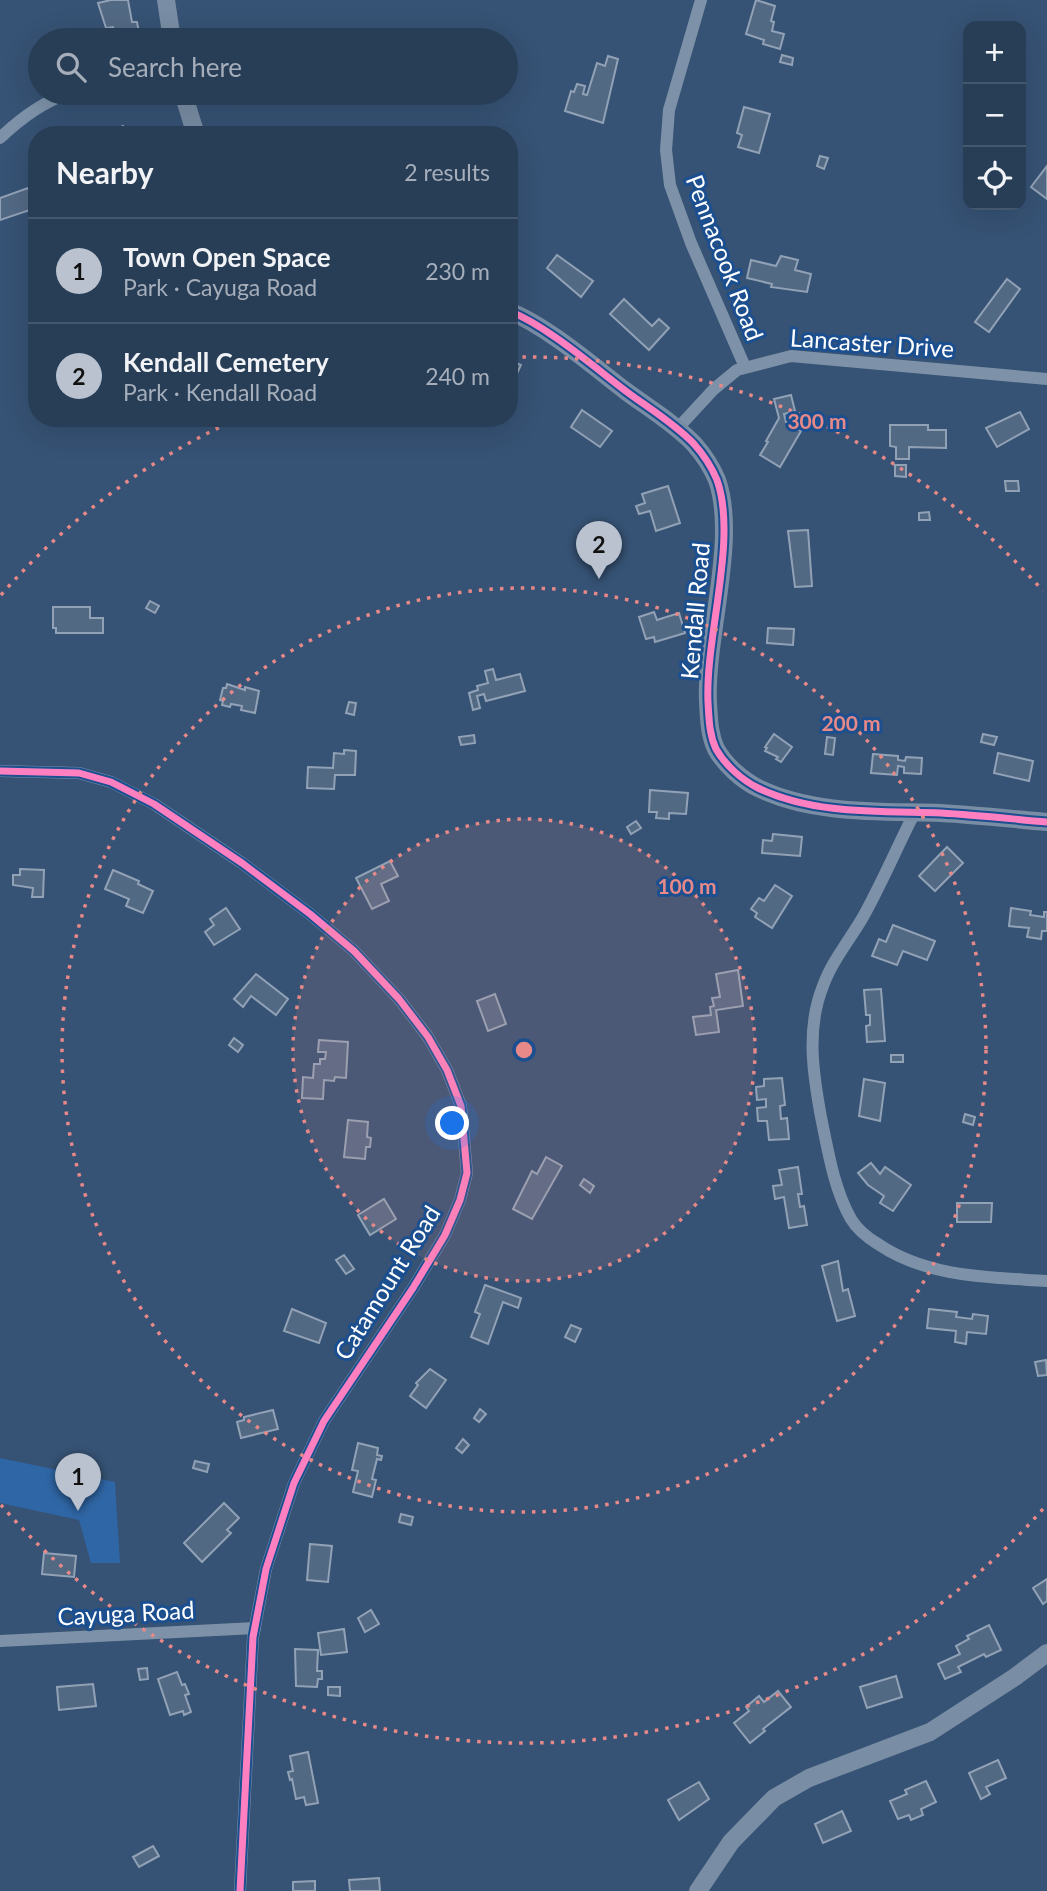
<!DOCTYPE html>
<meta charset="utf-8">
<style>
body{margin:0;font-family:Lato,sans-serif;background:#30455d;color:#f1f3f6}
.controls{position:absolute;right:21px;top:21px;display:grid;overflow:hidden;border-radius:14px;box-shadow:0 7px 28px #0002}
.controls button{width:63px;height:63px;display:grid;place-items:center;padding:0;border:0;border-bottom:2px solid #44576d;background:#283e57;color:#f1f3f6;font:35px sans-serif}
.you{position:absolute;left:453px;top:1124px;width:24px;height:24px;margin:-18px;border:5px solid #fff;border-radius:50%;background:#1a73e8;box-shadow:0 0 0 10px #1a73e833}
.badge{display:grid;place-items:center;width:46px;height:46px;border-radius:50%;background:#b9c2ce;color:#111;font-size:23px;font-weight:700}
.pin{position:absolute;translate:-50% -58px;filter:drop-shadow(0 2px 4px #0008)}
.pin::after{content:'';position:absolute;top:37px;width:24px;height:21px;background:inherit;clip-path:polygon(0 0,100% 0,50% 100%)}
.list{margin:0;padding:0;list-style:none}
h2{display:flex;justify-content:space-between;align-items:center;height:91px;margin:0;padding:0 28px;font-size:30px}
h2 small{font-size:23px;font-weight:400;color:#a5aeba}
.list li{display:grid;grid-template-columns:46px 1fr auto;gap:21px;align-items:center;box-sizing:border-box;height:105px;padding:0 28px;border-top:2px solid #44576d}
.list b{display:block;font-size:26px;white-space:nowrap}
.list p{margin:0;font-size:23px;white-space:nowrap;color:#a5aeba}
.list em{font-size:23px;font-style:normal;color:#a5aeba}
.icon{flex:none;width:38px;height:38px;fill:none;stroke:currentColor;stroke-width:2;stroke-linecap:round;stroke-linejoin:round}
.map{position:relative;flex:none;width:1047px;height:1891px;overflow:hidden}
.search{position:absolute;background:#283e57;box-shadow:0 7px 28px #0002;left:28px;top:28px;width:490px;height:77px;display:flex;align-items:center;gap:18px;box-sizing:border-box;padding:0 24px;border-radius:38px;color:#a5aeba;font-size:26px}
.panel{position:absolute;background:#283e57;box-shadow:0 7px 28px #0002;left:28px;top:126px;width:490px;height:301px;border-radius:28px}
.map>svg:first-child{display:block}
</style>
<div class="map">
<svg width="1047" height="1891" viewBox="0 0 1047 1891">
<rect width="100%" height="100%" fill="#365274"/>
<polygon fill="#2f66a5" points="0,1458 115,1482 120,1563 91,1563 79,1520 0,1503"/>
<g fill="#526984" stroke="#92a2b6" stroke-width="2">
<polygon points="111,0 128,0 132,22 137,22 140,38 122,40 120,30 114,31 113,27 106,28 98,3"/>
<polygon points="756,0 775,6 771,21 774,22 772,31 784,34 780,49 763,44 764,40 746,34"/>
<polygon points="782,55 793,58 792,65 780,62"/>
<polygon points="608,56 618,59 603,123 565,111 571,91 574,92 577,84 585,86 583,94 587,95 597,63 605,66"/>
<polygon points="233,93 257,93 259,96 237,104"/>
<polygon points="744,107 770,114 759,153 738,147 742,135 737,133"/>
<polygon points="123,126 127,135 106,135"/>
<polygon points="820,156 828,158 824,169 817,166"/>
<polygon points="1047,166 1047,199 1031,187"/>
<polygon points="28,188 36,208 0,220 0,198"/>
<polygon points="557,255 593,281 581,297 547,268"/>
<polygon points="781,256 798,260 795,270 811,274 807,292 771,287 772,284 747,278 751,260 776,266"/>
<polygon points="1007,279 1020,289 989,332 975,322"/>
<polygon points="624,299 652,326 659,319 669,328 649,350 610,314"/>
<polygon points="509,360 521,365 512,384 509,382"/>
<polygon points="791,395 795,411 784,414 786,422 801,431 780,467 760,455 768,442 766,441 779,418 774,399"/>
<polygon points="582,410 612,431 600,447 571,427"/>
<polygon points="1020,412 1029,429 997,447 986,428"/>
<polygon points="890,425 928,425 928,430 946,430 946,448 909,447 909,459 896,459 896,447 890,446"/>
<polygon points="895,465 906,465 906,477 895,476"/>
<polygon points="1005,481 1018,481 1019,491 1006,491"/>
<polygon points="668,486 680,523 656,531 650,511 639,514 636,506 645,503 642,494"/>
<polygon points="929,512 930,520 919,520 919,513"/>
<polygon points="808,530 812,586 795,587 788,531"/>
<polygon points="150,601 159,606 155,613 146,608"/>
<polygon points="53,607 90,607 90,618 103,618 103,633 56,633 56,628 53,628"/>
<polygon points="654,612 657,620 679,613 685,633 655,642 654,637 646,639 639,617"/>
<polygon points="768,628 794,629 793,645 767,643"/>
<polygon points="493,669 496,680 520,674 525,691 486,701 484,694 477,696 480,708 473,710 469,693 478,690 477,686 488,683 485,671"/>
<polygon points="227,684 245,690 245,687 259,691 255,713 241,710 242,706 231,704 230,707 222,705 223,701 220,700 223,688 226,688"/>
<polygon points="349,702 356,703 354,715 346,713"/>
<polygon points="774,734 792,747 781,762 776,759 778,757 765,751 767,748 765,747"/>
<polygon points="983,734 997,737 994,745 981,742"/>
<polygon points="474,735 475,743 461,745 459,737"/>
<polygon points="827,737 835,738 833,755 825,754"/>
<polygon points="344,750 356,751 355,775 335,775 334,789 307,788 308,767 333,768 334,753 344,754"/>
<polygon points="998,753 1033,761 1029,781 994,773"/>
<polygon points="873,754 898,756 898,760 905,761 906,757 922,758 921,774 904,773 904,767 898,766 897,775 871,773"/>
<polygon points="650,790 688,793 686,814 669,813 669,819 656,818 657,812 649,812"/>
<polygon points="636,821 641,828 631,834 627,827"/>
<polygon points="773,834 802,837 800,856 762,853 763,840 772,841"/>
<polygon points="947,847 963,863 935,891 919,876"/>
<polygon points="390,861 398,876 381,884 389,901 372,909 356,878"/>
<polygon points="20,869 44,870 43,897 32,897 33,888 13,885 13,875 20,875"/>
<polygon points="113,870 139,881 138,884 153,891 143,913 126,906 129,899 105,889"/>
<polygon points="775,885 792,896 772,928 755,917 757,913 751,909 759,898 764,901"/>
<polygon points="226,908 240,929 214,945 205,932 214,925 210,919"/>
<polygon points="1011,908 1031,911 1030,915 1044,917 1044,912 1047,912 1047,931 1042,931 1041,939 1027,937 1029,928 1009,926"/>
<polygon points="893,925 935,941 927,960 903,951 897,965 872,956 879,939 886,942"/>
<polygon points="738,970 743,1006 716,1010 719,1032 696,1035 693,1017 711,1015 710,1007 714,1006 712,998 720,997 716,974"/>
<polygon points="256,974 288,999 276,1015 251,996 243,1007 234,999"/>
<polygon points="881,989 885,1041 867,1042 866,1026 870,1025 870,1015 866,1015 864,990"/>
<polygon points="495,994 506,1024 488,1031 477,1001"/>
<polygon points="234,1038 243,1045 238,1052 229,1045"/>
<polygon points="319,1040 348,1042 346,1078 335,1077 334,1081 324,1080 323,1099 302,1098 303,1077 313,1078 314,1064 320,1064 320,1059 325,1059 326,1052 318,1052"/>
<rect x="891" y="1055" width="12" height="7"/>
<polygon points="782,1078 785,1105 780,1106 781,1119 787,1118 789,1139 769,1140 767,1121 758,1121 757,1108 766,1107 766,1099 757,1100 756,1087 764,1086 764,1079"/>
<polygon points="864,1079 885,1083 880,1121 859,1116"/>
<polygon points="965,1114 975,1117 973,1125 963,1122"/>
<polygon points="348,1120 368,1122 367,1137 371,1138 370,1147 366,1147 365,1159 344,1157"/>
<polygon points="546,1157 562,1166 532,1219 513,1209 532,1171 537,1174"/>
<polygon points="871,1163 880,1174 885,1167 911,1185 893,1211 880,1203 884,1196 868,1185 858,1173"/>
<polygon points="798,1167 802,1194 798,1194 800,1207 804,1206 807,1225 789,1228 784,1197 775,1199 773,1186 782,1185 779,1170"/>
<polygon points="584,1179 594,1186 590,1193 580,1185"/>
<polygon points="384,1199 396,1219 370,1235 358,1215"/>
<polygon points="957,1203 992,1203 991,1222 957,1222"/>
<polygon points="344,1255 354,1269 346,1274 336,1260"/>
<polygon points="838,1261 843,1291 848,1289 855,1316 837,1321 822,1266"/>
<polygon points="485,1285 521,1298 518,1308 503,1302 488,1344 471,1337 480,1314 475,1312"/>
<polygon points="292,1309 326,1323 319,1343 284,1331"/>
<polygon points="929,1309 957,1312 956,1317 972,1319 973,1314 988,1316 986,1334 967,1332 966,1344 955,1342 956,1331 927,1328"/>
<polygon points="571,1325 581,1329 575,1342 565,1337"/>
<polygon points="1046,1360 1047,1375 1038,1376 1035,1362"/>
<polygon points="430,1369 446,1380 426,1408 410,1396 418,1385 416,1383"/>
<polygon points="480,1409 486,1414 479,1422 474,1418"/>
<polygon points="273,1410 278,1429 241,1438 237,1422 244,1420 244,1417"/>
<polygon points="463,1439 469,1445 462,1453 456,1448"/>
<polygon points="358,1443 378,1448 377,1455 382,1456 381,1460 377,1459 372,1479 376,1480 372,1497 353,1492 358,1471 352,1470"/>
<polygon points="195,1461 209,1464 207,1472 193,1468"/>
<polygon points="224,1503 239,1518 227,1530 231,1533 202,1562 184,1543"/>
<polygon points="401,1514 413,1517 411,1525 399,1522"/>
<polygon points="310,1544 332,1546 328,1582 307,1580"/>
<polygon points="44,1553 76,1556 74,1577 42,1574"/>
<polygon points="1047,1579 1047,1601 1043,1604 1033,1588"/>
<polygon points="371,1610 379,1624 365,1632 358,1618"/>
<polygon points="989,1625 1001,1650 986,1657 984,1654 958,1667 961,1672 945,1679 938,1664 960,1654 956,1646 969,1639 967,1636"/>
<polygon points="344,1629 347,1652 321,1655 318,1633"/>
<polygon points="295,1649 318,1650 317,1671 322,1671 322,1679 318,1679 317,1687 296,1686"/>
<polygon points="147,1668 148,1679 140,1680 138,1669"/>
<polygon points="177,1672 182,1685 185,1684 189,1694 185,1695 191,1712 184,1715 183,1711 170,1715 158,1679"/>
<polygon points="896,1676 902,1697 867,1708 860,1687"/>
<polygon points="93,1684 96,1706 59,1710 57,1687"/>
<polygon points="328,1687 340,1687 340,1696 328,1695"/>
<polygon points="778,1691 791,1707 763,1729 765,1731 750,1743 734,1723 749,1711 746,1707 759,1696 764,1702"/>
<polygon points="308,1752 318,1803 306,1805 304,1797 296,1799 292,1779 290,1780 288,1772 293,1771 290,1756"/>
<polygon points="998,1760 1006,1778 986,1787 990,1794 981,1799 969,1773"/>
<polygon points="926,1781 936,1802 921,1809 923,1815 911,1820 909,1815 898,1819 890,1801 907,1794 905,1790"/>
<polygon points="699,1782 709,1799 679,1820 668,1800"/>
<polygon points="842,1811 851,1831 823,1843 815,1824"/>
<polygon points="153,1846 159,1856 139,1867 133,1857"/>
<polygon points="379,1878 380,1891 350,1891 349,1880"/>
<polygon points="315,1881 315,1891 293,1891 293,1882"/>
</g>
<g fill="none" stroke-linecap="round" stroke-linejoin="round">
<g stroke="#7d92a8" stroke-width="12">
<polyline points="701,0 669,110 666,150 670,185 691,243 745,367"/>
<path d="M0 138C20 119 44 101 70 93"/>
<polyline points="677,429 714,389 737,370 791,356 1047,379"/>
<polyline points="0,771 79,773 111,782 154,804 242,863 310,914 354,951 399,999 428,1037 447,1070 461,1106 467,1173 460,1200 445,1235 413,1288 324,1421 294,1483 266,1569 253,1637 240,1891"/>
<path d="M915 812C897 847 882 883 863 917 849 941 832 961 823 986 806 1028 813 1074 821 1117 828 1151 834 1189 851 1219 857 1229 868 1238 878 1244 928 1278 989 1277 1047 1281"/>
<polyline points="0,1641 255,1628"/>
</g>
<g stroke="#798da4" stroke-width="18">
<polyline points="166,0 172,40"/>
<polyline points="183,93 196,135"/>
<path d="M509 311C547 326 594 367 627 392 650 409 675 424 694 444 703 454 712 468 717 480 738 539 705 637 708 702 709 718 709 734 716 749 725 765 742 780 758 788 814 815 881 811 941 813 977 815 1012 819 1047 822"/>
<polyline points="698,1891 731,1842 774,1798 809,1778 930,1732 1015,1677 1047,1653"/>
</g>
<defs>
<g id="cycleway">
<path d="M509 311C547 326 594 367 627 392 650 409 675 424 694 444 703 454 712 468 717 480 738 539 705 637 708 702 709 718 709 734 716 749 725 765 742 780 758 788 814 815 881 811 941 813 977 815 1012 819 1047 822"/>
<polyline points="0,771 79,773 111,782 154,804 242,863 310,914 354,951 399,999 428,1037 447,1070 461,1106 467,1173 460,1200 445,1235 413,1288 324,1421 294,1483 266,1569 253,1637 240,1891"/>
</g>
</defs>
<use href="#cycleway" stroke="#1b4f8f" stroke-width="11"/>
<use href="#cycleway" stroke="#ff80c0" stroke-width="7"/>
</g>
<circle cx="524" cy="1050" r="231" fill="#e88989" fill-opacity=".12"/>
<g fill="none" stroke="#e88989" stroke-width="3.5" stroke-dasharray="3.5 7">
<circle cx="524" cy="1050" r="231"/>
<circle cx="524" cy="1050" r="462"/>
<path d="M1043 1509A693 693 0 0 1 1 1505M1 595A693 693 0 0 1 237 419M512 357A693 693 0 0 1 1043 591"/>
</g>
<g text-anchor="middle" stroke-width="6" stroke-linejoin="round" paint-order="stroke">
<g font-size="24" fill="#fff" stroke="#1b4f8f">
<text transform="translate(724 258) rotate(69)" y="8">Pennacook Road</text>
<text transform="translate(872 344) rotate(4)" y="8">Lancaster Drive</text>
<text transform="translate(696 611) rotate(-85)" y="8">Kendall Road</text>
<text transform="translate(388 1283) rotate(-58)" y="8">Catamount Road</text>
<text transform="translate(126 1614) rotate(-3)" y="8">Cayuga Road</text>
</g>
</g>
<circle cx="524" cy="1050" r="10" fill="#e88989" stroke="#1b4f8f" stroke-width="3.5"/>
<g font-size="21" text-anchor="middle" font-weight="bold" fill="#e88989" stroke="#1b4f8f" stroke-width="6" stroke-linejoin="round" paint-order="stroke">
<text x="817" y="429">300 m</text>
<text x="851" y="731">200 m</text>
<text x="687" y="894">100 m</text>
</g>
</svg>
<div class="controls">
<button>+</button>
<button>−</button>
<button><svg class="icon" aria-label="locate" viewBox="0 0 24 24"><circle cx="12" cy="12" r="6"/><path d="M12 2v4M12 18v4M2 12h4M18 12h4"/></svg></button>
</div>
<div class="you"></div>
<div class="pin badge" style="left:78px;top:1511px">1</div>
<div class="pin badge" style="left:599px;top:579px">2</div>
<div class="search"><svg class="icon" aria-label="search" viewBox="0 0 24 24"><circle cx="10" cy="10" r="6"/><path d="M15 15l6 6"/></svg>Search here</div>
<section class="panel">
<h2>Nearby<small>2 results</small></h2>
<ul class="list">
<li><span class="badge">1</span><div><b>Town Open Space</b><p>Park · Cayuga Road</p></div><em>230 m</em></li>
<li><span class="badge">2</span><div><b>Kendall Cemetery</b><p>Park · Kendall Road</p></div><em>240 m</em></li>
</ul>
</section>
</div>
